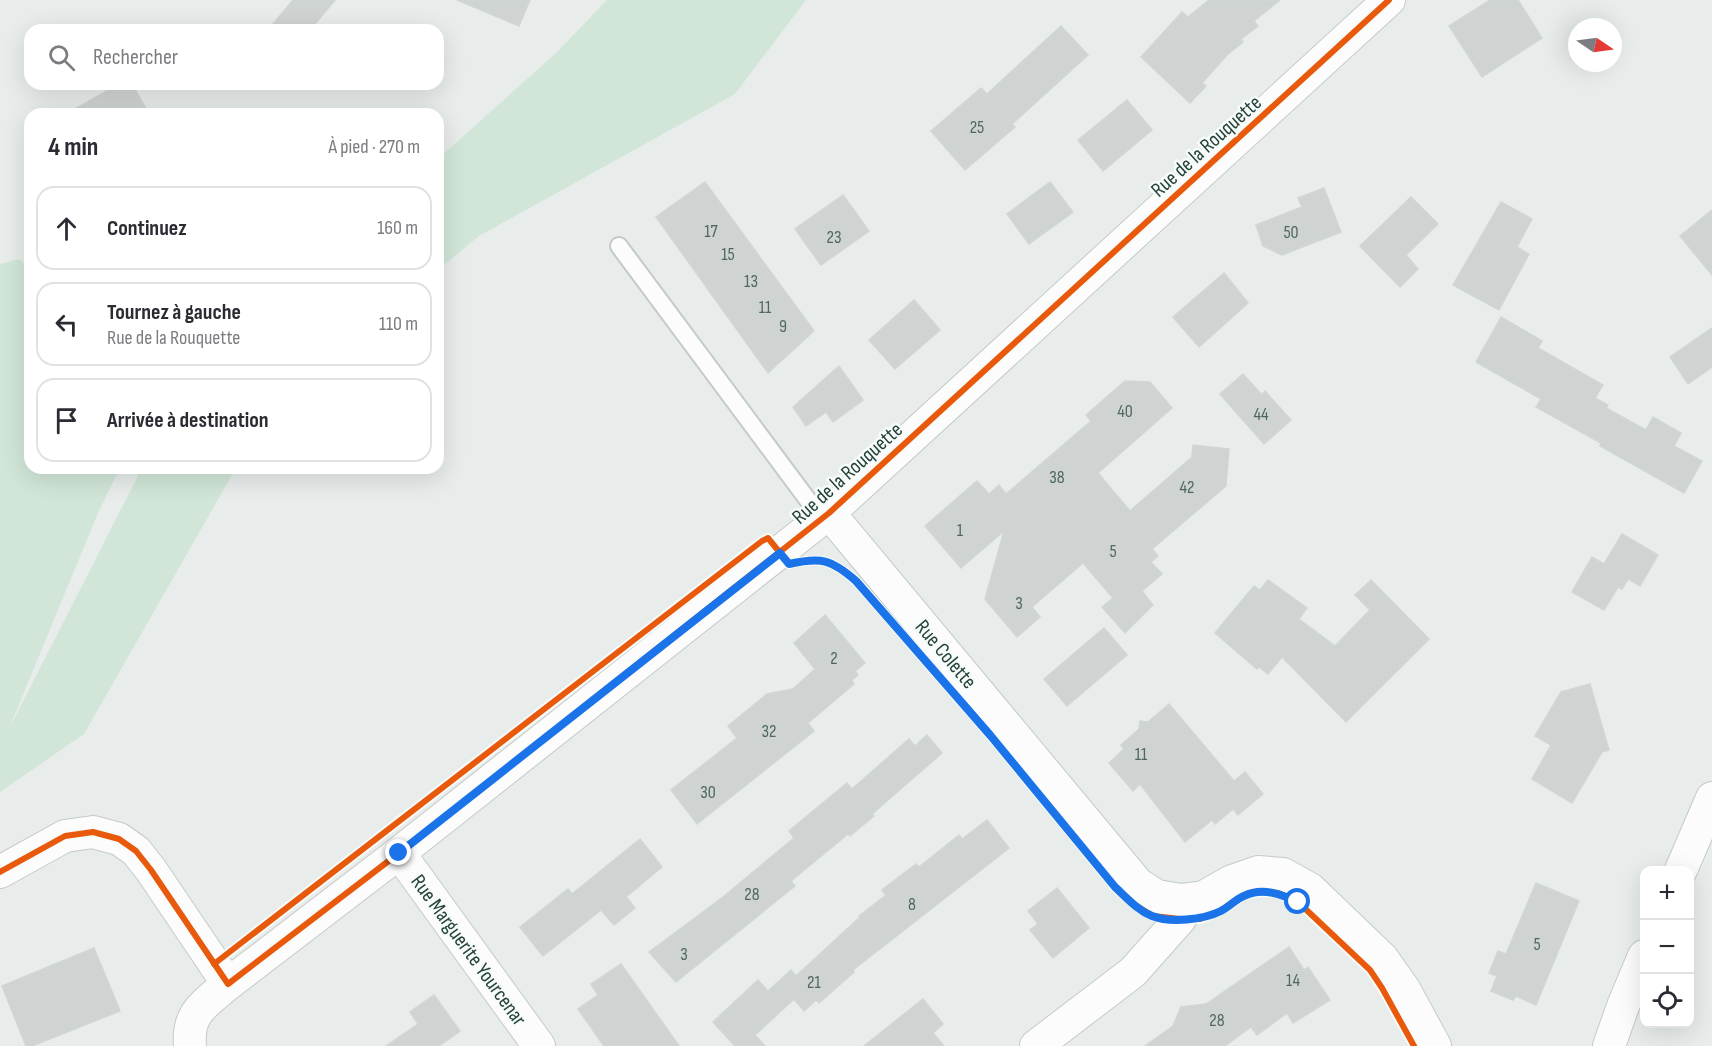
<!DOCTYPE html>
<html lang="fr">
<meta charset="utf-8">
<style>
body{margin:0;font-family:"Sofia Sans Condensed",sans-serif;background:#f7f7f7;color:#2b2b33}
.controls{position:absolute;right:18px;bottom:18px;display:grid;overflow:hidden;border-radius:12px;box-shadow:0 6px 24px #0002}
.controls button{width:54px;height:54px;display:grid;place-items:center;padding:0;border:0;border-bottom:2px solid #e1e1e2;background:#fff;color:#2b2b33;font:30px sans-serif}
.compass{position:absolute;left:1568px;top:18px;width:54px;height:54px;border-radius:50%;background:#fff;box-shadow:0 6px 24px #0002;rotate:103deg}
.stop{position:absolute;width:18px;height:18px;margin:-14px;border:4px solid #1a73e8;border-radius:50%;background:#fff}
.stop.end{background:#1a73e8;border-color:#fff;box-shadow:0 2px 6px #0008}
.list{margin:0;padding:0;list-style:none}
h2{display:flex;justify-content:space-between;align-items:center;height:78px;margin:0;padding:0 24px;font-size:26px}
h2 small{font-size:20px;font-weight:400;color:#7c7c81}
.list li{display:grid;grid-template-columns:39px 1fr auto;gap:18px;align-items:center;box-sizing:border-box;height:84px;margin:0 12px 12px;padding:0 12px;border:2px solid #e1e1e2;border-radius:18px}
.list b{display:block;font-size:22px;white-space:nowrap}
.list p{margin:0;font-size:20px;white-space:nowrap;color:#7c7c81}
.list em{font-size:20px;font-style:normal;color:#7c7c81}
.icon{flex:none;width:33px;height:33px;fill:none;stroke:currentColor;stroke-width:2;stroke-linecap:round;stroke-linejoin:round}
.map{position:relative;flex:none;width:1712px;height:1046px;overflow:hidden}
.search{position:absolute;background:#fff;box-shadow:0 6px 24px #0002;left:24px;top:24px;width:420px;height:66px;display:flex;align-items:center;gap:15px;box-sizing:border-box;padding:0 21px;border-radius:18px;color:#7c7c81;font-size:22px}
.panel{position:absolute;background:#fff;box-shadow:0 6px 24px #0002;left:24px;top:108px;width:420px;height:366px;border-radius:18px}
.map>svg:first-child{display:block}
</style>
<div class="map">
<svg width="1712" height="1046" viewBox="0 0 1712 1046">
<rect width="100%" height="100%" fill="#e8edeb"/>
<g fill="#d1e6d8">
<polygon points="607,0 806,0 735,94 479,236 438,270 438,159 556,53"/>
<polygon points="19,259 30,268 30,468 120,468 98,513 8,731 142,468 236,468 84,734 0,792 0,264"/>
</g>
<g fill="#cfd4d2" stroke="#d1d6d4" stroke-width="1.5">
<polygon points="293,0 335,0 310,30 268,30"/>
<polygon points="457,0 530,0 519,26"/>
<polygon points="1209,0 1280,0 1254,21 1258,26 1241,39 1243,42 1228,54 1202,83 1206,86 1190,103 1141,57 1182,12 1188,17"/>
<polygon points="1490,0 1518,0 1542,38 1482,77 1449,26"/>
<polygon points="1061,26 1088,55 1012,124 1015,127 965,170 931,131 981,88 987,94"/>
<polygon points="119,84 132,84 149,114 66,114"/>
<polygon points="1127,100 1152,130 1103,171 1078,140"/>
<polygon points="705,182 814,331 768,373 656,217"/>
<polygon points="1050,182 1073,212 1029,244 1007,214"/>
<polygon points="1324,188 1341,232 1282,255 1263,246 1256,225 1302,207 1298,198"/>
<polygon points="843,195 869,231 821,265 795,229"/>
<polygon points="1411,197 1438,224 1406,255 1418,269 1400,287 1360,246"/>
<polygon points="1501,202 1532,219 1517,247 1529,254 1499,310 1453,285"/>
<polygon points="1712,210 1712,275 1680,236"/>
<polygon points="1224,273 1248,303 1199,347 1173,317"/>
<polygon points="914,300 940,330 895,369 869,340"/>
<polygon points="1501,317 1542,341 1538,348 1603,385 1595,398 1608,405 1606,408 1646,430 1653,417 1681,433 1674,446 1702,461 1684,493 1600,446 1601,443 1536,407 1541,399 1476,362"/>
<polygon points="1712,328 1712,367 1688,384 1670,357"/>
<polygon points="839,366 863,400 833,422 826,412 806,426 793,407"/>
<polygon points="1243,374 1262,395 1265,391 1291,420 1264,444 1220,394"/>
<polygon points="1125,381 1150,382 1172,408 1098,473 1130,511 1192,457 1193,445 1229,449 1226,486 1152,549 1158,556 1151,562 1162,574 1142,591 1153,605 1125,633 1102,607 1113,598 1083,563 1032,607 1040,617 1017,637 985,599 1004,531 961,568 925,526 977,481 989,494 999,485 1006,494 1091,421 1086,415"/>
<polygon points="1622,534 1658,555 1640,586 1628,579 1622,589 1618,587 1604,610 1572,592 1592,557 1604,564"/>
<polygon points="1268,580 1307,608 1299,619 1335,646 1370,610 1355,595 1371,580 1429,639 1346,722 1282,657 1268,674 1259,667 1257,669 1215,633 1254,586 1260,590"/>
<polygon points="825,615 865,663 855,671 858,675 852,680 854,684 808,723 814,731 697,824 671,790 737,738 728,726 767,694 793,689 815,669 794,643"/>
<polygon points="1104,628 1127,655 1067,706 1044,679"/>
<polygon points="1590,684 1609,750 1602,752 1572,803 1532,779 1551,745 1535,736 1561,692"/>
<polygon points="1169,704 1234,781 1245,772 1263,794 1238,815 1233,809 1215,824 1212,820 1185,842 1140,784 1133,791 1109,763 1124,749 1121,745 1139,729 1140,721 1148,722"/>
<polygon points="927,735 942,753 872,814 874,816 850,836 848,834 791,881 795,886 676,982 649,952 723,897 794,838 789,831 847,783 852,789 909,739 915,746"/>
<polygon points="987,820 1009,848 853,970 854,972 819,1003 816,1000 804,1011 794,999 755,1035 765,1046 735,1046 713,1022 758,980 768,991 791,970 796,976 860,917 859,916 886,895 882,890 916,864 919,867 959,835 962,839"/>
<polygon points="640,839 662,867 626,897 635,908 614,925 601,910 543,956 520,927 568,889 572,894"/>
<polygon points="1536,883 1579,901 1536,1005 1516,996 1513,1000 1491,991 1497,976 1489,973 1498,951 1506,954"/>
<polygon points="1057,888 1089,928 1053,958 1030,930 1038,924 1028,911"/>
<polygon points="1289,947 1304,970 1308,967 1330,1000 1293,1023 1287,1013 1257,1035 1251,1027 1225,1046 1145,1046 1173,1026 1181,1007 1206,1004"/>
<polygon points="94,948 120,1011 32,1046 26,1046 2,986"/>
<polygon points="621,964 665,1026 679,1046 604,1046 578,1009 598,995 591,984"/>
<polygon points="434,995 460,1031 439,1046 386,1046 418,1024 410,1012"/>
<polygon points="923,999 943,1024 933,1033 944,1046 864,1046"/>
</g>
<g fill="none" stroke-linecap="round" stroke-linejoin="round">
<defs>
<polyline id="lane" points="619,246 822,519"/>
<g id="street">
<polyline points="829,513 1138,884 1157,896 1181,900 1204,897 1232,881 1258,872 1283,874 1310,889 1382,958 1404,989 1435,1046"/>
<polyline points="399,853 539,1046"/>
<polyline points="1681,870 1712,798"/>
<polyline points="0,872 65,836 93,832 119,839 136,851 151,870 228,984 399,853 829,513 1389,0"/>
<path d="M190 1046C187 1012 205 1004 228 984"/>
<polyline points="1036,1046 1133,972 1180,919 1181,900"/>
<polyline points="1609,1046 1623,1006 1644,956"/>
</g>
</defs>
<use href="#lane" stroke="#c5cac8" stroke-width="20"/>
<use href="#street" stroke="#c5cac8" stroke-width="34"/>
<use href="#lane" stroke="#fcfcfc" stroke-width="16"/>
<use href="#street" stroke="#fcfcfc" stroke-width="32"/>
<defs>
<g id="cycleway">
<polyline points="0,872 65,836 93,832 119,839 136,851 151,870 228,984 399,853 829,513 1389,0"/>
<path d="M214 964 762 541 768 538 789 564C822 557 831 559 856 581L990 735 1115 887 1135 905 1153 916 1180 919H1200L1220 911 1244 895 1259 892 1278 893 1298 902 1370 970 1382 988 1414 1046"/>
</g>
</defs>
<use href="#cycleway" stroke="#f7fbf9" stroke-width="10"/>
<use href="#cycleway" stroke="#e8590c" stroke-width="6"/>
</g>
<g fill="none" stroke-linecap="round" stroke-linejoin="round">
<path stroke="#1a73e8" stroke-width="8" d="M399 853 780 553 789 564C821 557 831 559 856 581L990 735 1115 887C1126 897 1137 910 1152 916 1170 923 1203 920 1221 911 1229 907 1236 899 1244 896 1262 887 1281 894 1298 902"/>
</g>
<g text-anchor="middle" stroke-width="5" stroke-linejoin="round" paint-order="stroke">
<g font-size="18" fill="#506761">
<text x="977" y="133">25</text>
<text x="711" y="237">17</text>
<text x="1291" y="238">50</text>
<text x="834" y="243">23</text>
<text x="728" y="260">15</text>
<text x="751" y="287">13</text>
<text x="765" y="313">11</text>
<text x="783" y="332">9</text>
<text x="1125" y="417">40</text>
<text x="1261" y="420">44</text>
<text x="1057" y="483">38</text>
<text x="1187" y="493">42</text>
<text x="960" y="536">1</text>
<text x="1113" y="557">5</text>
<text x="1019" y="609">3</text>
<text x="834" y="664">2</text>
<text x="769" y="737">32</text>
<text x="1141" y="760">11</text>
<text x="708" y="798">30</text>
<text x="752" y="900">28</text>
<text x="912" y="910">8</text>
<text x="1537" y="950">5</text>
<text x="684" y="960">3</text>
<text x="1293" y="986">14</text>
<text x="814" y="988">21</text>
<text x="1217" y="1026">28</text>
</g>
<g font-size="21" fill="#24423a" stroke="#f7fbf9">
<text transform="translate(1206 146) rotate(-42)" y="7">Rue de la Rouquette</text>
<text transform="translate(847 473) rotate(-42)" y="7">Rue de la Rouquette</text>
<text transform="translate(946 654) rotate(50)" y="7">Rue Colette</text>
<text transform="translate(469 950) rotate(54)" y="7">Rue Marguerite Yourcenar</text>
</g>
</g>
</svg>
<div class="controls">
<button>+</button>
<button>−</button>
<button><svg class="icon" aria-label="locate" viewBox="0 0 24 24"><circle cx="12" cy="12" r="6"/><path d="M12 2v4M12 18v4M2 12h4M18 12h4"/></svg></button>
</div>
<svg class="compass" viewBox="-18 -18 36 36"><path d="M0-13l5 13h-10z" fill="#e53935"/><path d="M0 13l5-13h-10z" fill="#7c7c81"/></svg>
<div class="stop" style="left:1298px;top:902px"></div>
<div class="stop end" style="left:399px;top:853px"></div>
<div class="search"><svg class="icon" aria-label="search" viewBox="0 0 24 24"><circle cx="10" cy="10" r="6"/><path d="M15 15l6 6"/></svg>Rechercher</div>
<section class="panel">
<h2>4 min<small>À pied · 270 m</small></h2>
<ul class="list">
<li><svg class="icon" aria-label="ahead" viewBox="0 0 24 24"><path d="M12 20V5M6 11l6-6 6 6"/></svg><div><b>Continuez</b></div><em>160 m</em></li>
<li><svg class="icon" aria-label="left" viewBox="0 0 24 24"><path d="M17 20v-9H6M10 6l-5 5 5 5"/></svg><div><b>Tournez à gauche</b><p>Rue de la Rouquette</p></div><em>110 m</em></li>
<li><svg class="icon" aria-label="arrive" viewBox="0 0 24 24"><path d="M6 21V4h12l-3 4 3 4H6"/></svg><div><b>Arrivée à destination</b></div></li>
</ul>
</section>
</div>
